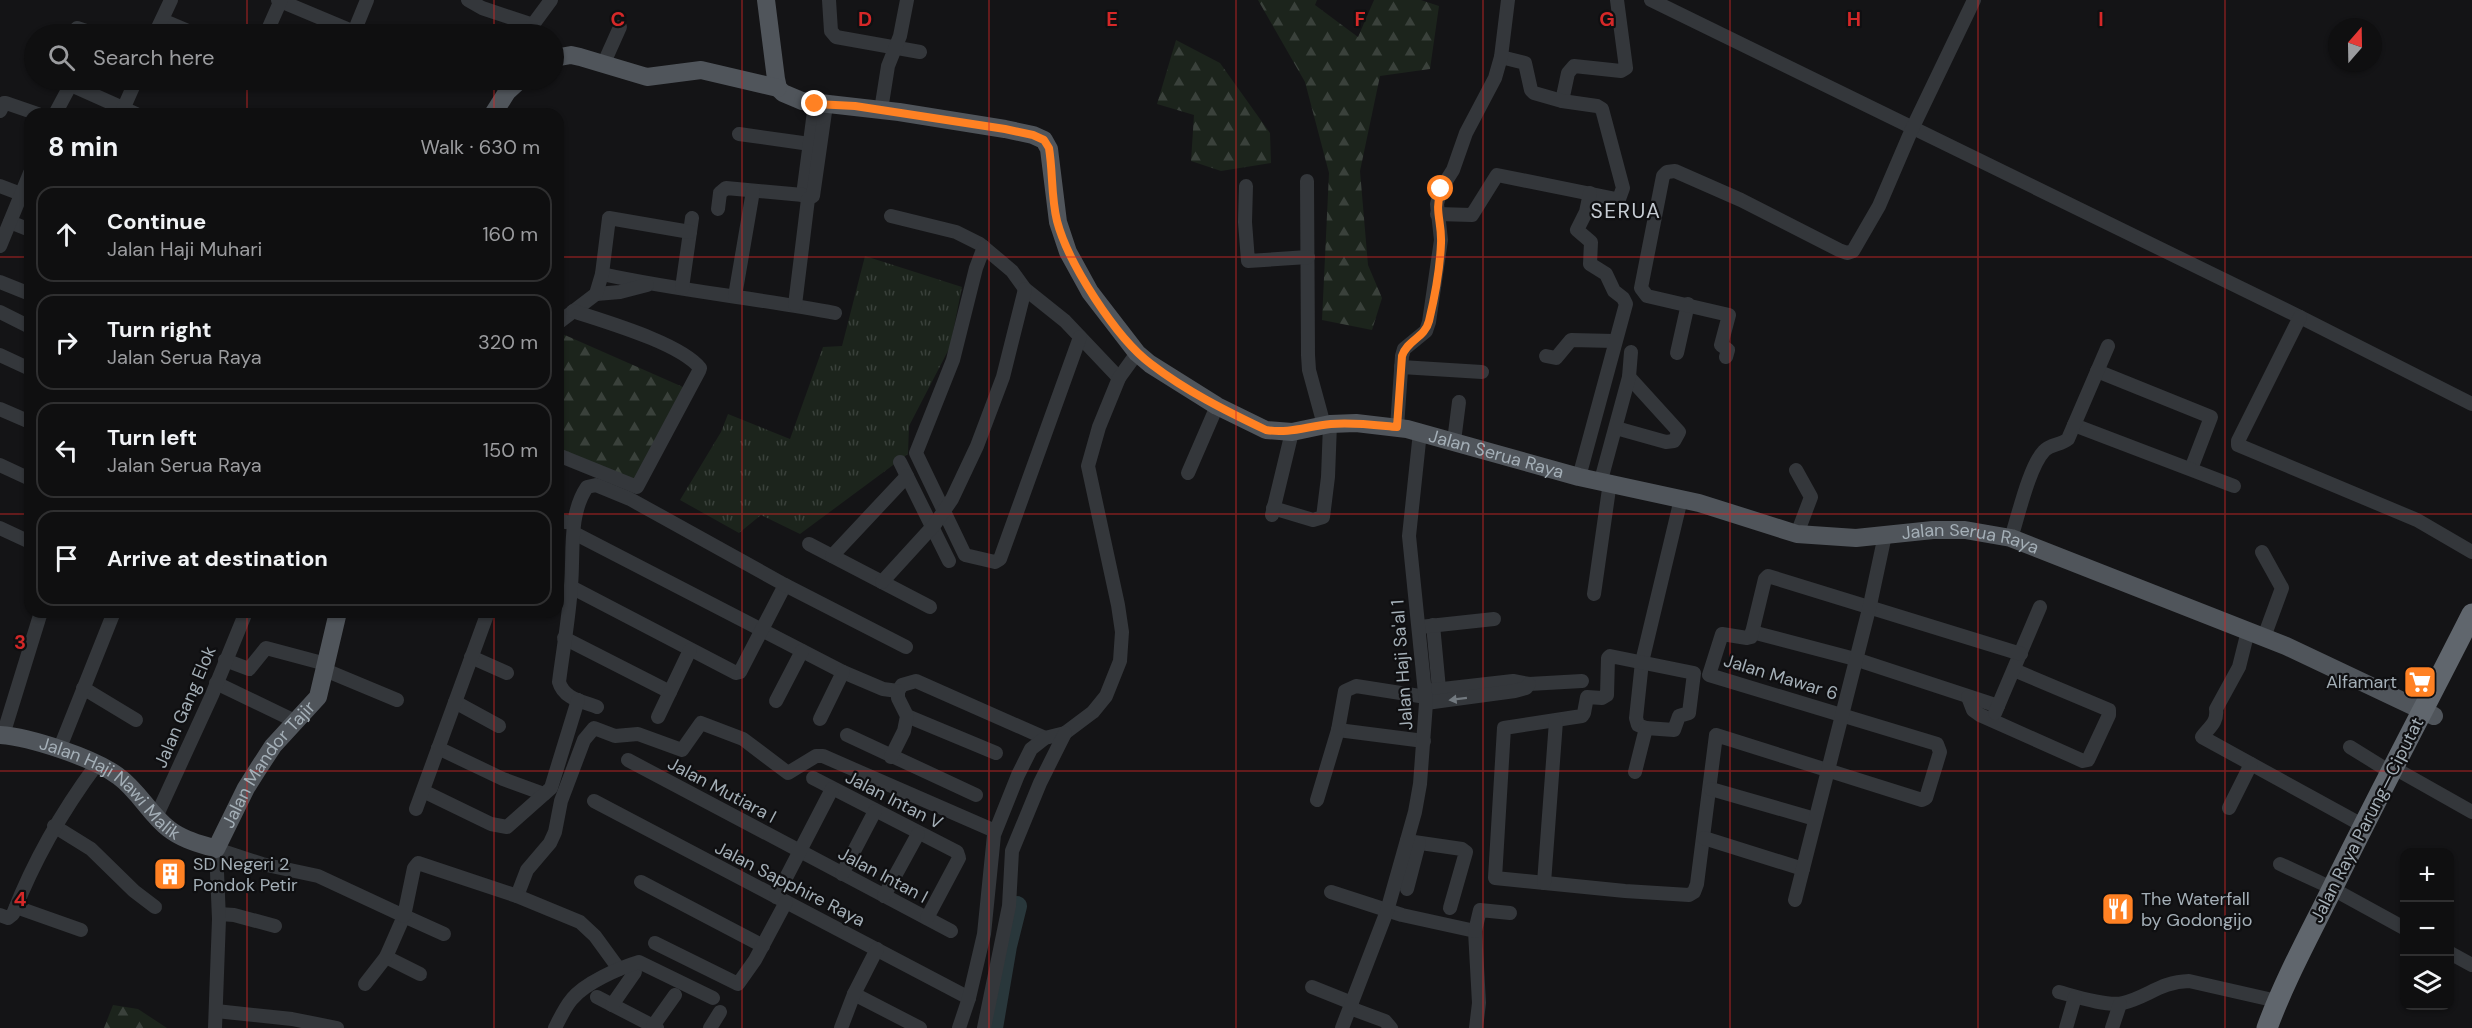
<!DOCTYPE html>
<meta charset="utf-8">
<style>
body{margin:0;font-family:"DM Sans",sans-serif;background:#181819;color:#f1f3f6}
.controls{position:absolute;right:18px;bottom:18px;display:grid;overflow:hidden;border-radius:12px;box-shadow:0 2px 4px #0004}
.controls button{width:54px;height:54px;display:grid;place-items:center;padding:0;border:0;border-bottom:2px solid #2f2f30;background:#0f0f10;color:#f1f3f6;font:30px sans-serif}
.compass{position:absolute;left:2328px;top:18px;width:54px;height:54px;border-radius:50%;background:#0f0f10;box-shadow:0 2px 4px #0004;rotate:20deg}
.stop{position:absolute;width:18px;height:18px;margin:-14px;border:4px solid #ff8123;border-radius:50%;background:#fff}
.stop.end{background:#ff8123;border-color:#fff;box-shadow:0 2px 6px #0008}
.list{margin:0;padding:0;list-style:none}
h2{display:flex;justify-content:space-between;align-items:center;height:78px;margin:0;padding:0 24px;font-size:26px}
h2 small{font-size:20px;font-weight:400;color:#9b9c9f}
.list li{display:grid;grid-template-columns:39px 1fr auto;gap:18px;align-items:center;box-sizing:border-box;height:96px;margin:0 12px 12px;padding:0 12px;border:2px solid #2f2f30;border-radius:18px}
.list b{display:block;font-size:22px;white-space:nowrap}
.list p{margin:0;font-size:20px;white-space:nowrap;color:#9b9c9f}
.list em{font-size:20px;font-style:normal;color:#9b9c9f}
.icon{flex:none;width:33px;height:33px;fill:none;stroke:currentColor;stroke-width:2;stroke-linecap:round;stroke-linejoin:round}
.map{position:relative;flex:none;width:2472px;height:1028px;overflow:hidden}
.search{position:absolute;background:#0f0f10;box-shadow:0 2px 4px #0004;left:24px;top:24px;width:540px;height:66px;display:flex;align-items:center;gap:15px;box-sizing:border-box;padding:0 21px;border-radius:33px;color:#9b9c9f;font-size:22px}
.panel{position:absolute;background:#0f0f10;box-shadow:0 2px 4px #0004;left:24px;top:108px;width:540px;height:510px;border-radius:18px}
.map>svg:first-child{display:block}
</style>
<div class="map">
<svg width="2472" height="1028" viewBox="0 0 2472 1028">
<defs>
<pattern id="grass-tufts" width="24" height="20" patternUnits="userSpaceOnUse" patternTransform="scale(1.5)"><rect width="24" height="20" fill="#1c241c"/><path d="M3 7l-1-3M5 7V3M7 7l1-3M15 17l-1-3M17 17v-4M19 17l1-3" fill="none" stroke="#3a413b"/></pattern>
<pattern id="forest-firs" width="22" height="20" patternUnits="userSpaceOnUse" patternTransform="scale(1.5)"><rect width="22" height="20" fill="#1c241c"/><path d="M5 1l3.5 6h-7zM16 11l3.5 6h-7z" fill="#3a413b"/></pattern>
</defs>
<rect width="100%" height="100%" fill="#141416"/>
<polygon fill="url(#grass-tufts)" points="865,256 962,287 950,347 909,426 908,454 800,534 761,515 739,533 680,500 721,432 728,414 790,439 823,347 842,346"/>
<g fill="url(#forest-firs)">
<polygon points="1258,0 1317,0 1315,5 1358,37 1374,0 1421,0 1439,6 1430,69 1380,76 1360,171 1368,265 1382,298 1372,330 1322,320 1329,173 1305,82"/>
<polygon points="1176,40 1220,63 1270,133 1271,163 1221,171 1191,161 1194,115 1157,104"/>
<polygon points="558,332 692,391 642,486 558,451"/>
<polygon points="113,1005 138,1009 167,1028 104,1028"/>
</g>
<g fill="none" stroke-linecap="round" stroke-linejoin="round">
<polyline stroke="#29373b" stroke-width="20" points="993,1028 1007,946 1017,906"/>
<g stroke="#34373b" stroke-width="14">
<polyline points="278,0 359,34"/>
<polyline points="468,0 482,8 533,25"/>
<polyline points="829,0 831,31 836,37 920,52"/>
<polyline points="1651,0 2300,317 2472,404"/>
<polyline points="162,20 195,34"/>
<polyline points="77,28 95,34"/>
<polyline points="354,32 367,0"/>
<polyline points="155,34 171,0"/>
<polyline points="266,34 281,0"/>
<polyline points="526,34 551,0"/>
<polyline points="603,65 620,27"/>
<polyline points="60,80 136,114"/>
<polyline points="299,80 304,82 311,80"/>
<polyline points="1562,101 1568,73 1574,66 1621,71 1626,68 1617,0"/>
<polyline points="881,110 888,66 900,36 907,0"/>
<polyline points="0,111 4,103 6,103 38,114"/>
<polyline points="55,114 71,84"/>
<polyline points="121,114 136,80"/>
<polyline points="739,134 817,145"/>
<polyline points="1307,181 1308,355 1309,370 1324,425"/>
<polyline points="0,186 21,194"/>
<polyline points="1246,186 1245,222 1248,261 1308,257"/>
<polyline points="808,199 803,195 815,104"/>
<polyline points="718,209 720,193 726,188 803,195"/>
<polyline points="1437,214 1472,215 1497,175 1616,199 1619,199 1623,188 1602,109 1597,106 1562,101 1534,93 1531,90 1525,63 1501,57"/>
<polyline points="891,216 956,232 980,244 1012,271 1025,289 1065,321 1119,378"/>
<polyline points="10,222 30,230"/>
<polyline points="0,246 30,173"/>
<polyline points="984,247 976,268 953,360 916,453 965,555 995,562 1000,559 1080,337"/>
<path d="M602 274C679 291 757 298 835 313"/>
<polyline points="0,282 30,294"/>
<polyline points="682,288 692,218"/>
<polyline points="596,294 620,292 647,285"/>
<polyline points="735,296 753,191"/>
<polyline points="795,305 808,199 813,196 826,105"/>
<polyline points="0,312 30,327"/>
<polyline points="2300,317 2238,441 2238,445 2417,520 2472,552"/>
<polyline points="558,323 596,294 602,274 609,218 690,232"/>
<polyline points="1677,353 1688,304"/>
<polyline points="0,355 30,369"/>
<polyline points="1546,356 1556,358 1571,340 1614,341"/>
<polyline points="1726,357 1728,350 1721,345 1729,315 1647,296 1641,288 1663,176 1667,172 1675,171 1741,200 1839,250 1847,253 1853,251 1879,206 1912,129 1974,0"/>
<polyline points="1401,367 1482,372"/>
<polyline points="2097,371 2211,417 2191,469"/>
<polyline points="0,409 30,422"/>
<polyline points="2074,425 2234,486"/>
<polyline points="1397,427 1402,356 1404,349 1426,331 1429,322 1441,240 1437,204 1441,189 1453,170 1466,133 1495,78 1501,57 1508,0"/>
<polyline points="1616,428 1666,442 1674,441 1679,432 1629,377"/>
<polyline points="1454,441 1459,402"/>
<path d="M558 455 637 487 699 371 700 368C680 343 606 322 573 311"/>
<polyline points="900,462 949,561"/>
<polyline points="0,465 30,479"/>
<polyline points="1796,470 1811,497 1797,534"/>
<polyline points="1188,473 1217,406"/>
<polyline points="1579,477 1626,304 1623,298 1614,291 1606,274 1590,264 1591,242 1577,230 1586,212 1590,193"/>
<polyline points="1601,480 1629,377 1631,352"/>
<polyline points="1273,508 1313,520 1323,517 1328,477 1330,424"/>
<polyline points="1272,515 1292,432"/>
<polyline points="558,521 574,523"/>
<polyline points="0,528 30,542"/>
<polyline points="574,533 843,672 883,689 898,691 902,685 916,681 1045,738"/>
<path d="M2011 538C2018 517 2029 467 2044 451 2050 444 2061 445 2068 439L2108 346"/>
<polyline points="809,544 930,607"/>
<polyline points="2262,552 2282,588 2264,637"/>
<polyline points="832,556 907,476"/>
<polyline points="882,582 935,524 952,499 977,446 1003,377 1025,289"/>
<polyline points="571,587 736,673 740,672 785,585"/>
<polyline points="1594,594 1610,482"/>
<polyline points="1433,625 1439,689"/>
<polyline points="1420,627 1494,619"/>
<path d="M2248 631 2239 667 2216 709C2218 723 2208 728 2202 737L2362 825"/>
<polyline points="1752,632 1855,659 1998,706"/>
<polyline points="564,638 670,692"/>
<polyline points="471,657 507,673"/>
<polyline points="225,660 249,669 266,648 326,664"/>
<polyline points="325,670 397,700"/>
<polyline points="216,683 297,722"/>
<polyline points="83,688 136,720"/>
<polyline points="1425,691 1513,681 1529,684 1582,681"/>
<polyline points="1968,697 1973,710 1980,715 2083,761 2088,760 2109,715 2109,710 2014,670"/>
<polyline points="776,701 802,651"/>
<polyline points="455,702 499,726"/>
<polyline points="1426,703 1515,691 1526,688 1529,684"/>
<path d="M597 707C582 701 564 699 559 682 563 650 569 618 571 586 574 553 568 515 587 487L596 485 630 499 785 585 906 647"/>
<polyline points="1995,713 2040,607"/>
<polyline points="907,716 996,753"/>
<polyline points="658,717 690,650"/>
<polyline points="820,719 843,672"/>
<polyline points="1646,728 1638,725 1636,718 1642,662 1681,499"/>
<polyline points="1338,730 1424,741"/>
<polyline points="3,735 41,612"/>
<polyline points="847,735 976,795"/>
<polyline points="2350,747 2392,773"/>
<polyline points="438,748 503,779 544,794"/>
<polyline points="59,750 114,612"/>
<polyline points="891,757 904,731 907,716 898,698 898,691"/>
<polyline points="628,760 951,931"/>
<polyline points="1635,772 1646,728 1674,730 1679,716 1689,713 1694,673 1610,656 1608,658 1607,695 1602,698 1587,697 1584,713 1582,716 1504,728 1495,878 1625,891 1689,895 1694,892 1697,884 1716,735 1922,800 1926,798 1940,752 1937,744 1709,675 1722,634 1747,638 1751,637 1765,579 1768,576 2021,654"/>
<polyline points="2403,773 2472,812"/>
<polyline points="813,778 957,852 959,858 927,918"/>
<polyline points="1711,789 1815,819"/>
<polyline points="423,791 491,824 507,827 551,788 578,700"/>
<polyline points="1317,800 1338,730 1345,691 1356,686 1426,697"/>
<polyline points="594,801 969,998"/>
<polyline points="2229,808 2251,764"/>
<polyline points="416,809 488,612"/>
<polyline points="156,817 212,695 246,612"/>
<polyline points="54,826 91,849 134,891 155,907"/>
<polyline points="1704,838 1803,869"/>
<polyline points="1407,841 1462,849 1466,852 1450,908"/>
<polyline points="2280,864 2332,888"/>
<polyline points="842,874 875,811"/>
<polyline points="641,882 763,946"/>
<polyline points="1544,883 1556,721"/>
<polyline points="1407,889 1419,843"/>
<polyline points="1331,892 1402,915 1475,931 1479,1003 1476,1028"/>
<polyline points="2342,894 2404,928"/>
<polyline points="517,896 527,870 550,843 555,832 561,801 584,740 594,728 615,736 638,734 682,750 701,723 743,739 788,773 816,756 823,756 995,831"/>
<polyline points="884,896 918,834"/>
<polyline points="776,897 832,789"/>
<polyline points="1795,900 1870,605 1885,535"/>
<polyline points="16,907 81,930"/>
<polyline points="219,914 234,915 275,926"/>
<path d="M0 915 8 918 13 914C34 860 62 811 97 764"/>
<polyline points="1475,931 1480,910 1510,913"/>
<polyline points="655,943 738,984 755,960 786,902"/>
<polyline points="2450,953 2472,965"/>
<polyline points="386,957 420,974"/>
<polyline points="365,984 386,957 404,916 444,934"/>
<polyline points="1312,987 1352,1003"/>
<path d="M2059 992C2074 996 2108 1007 2123 1003 2148 997 2160 982 2189 981L2277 1001"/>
<polyline points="854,994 920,1028"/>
<polyline points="597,997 657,1028"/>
<polyline points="612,1005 635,972"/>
<polyline points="1350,1008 1385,1021 1391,1028"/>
<polyline points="216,1011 292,1019 337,1028"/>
<polyline points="653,1026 675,995"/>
<polyline points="215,1028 219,919 216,849 262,864 318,876 404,916 414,868 418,863 517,896 580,922 595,936 619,969"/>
<path d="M555 1028C560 1018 565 1007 572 999 585 983 619 968 639 962L713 998"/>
<polyline points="710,1028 720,1012"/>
<polyline points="841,1028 854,994 877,949"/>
<polyline points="959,1028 969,998 984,934 994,835 1018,775 1031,749 1045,738 1065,733 1093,712 1106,696 1120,661 1122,632 1118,605 1088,466 1099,427 1119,378 1137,353"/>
<polyline points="984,1028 1009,906 1012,851 1040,783 1065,733"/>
<polyline points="1342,1028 1387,911 1415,812 1420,784 1426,703 1409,536 1420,432"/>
<polyline points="2066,1028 2075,997"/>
<polyline points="2112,1028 2120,1004"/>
</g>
<g stroke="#50555b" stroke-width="18">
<path id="s1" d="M766 0 776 79 778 88 783 93 802 101 899 112 1005 129 1033 135 1044 140 1049 149 1058 222 1068 252 1090 292 1137 353 1150 364 1217 406 1266 430 1292 432 1330 424 1356 423 1407 429 1579 477 1699 503 1797 534 1856 538 1933 530H1965L2011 538 2286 646 2434 716"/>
<polyline points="554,58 571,55 580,57 647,77 701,70 778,88"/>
<polyline points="493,114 507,92 520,80"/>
<path id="s2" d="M0 735C30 737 94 758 118 776 139 791 150 815 169 829 183 840 201 844 216 849L246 788 258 769 273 746 318 697 338 612"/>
</g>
<path stroke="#60666d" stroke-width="21" d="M2267 1028C2285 979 2310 934 2333 887 2378 795 2426 705 2472 614"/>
</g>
<defs><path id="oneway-solid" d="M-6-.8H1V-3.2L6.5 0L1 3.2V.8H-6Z" transform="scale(1.5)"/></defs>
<use fill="#72797f" href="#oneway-solid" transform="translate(1458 699) rotate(173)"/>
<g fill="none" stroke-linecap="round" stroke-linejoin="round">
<path stroke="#ff8123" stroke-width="8" d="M815 104 855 106 1005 129 1033 135 1044 140 1049 148C1053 172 1051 197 1057 221 1068 263 1116 338 1151 364 1186 391 1226 411 1266 430 1289 434 1308 426 1331 424 1353 422 1375 425 1397 427L1402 356C1407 340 1425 338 1429 321 1435 296 1440 269 1441 243 1442 221 1434 212 1441 189"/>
</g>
<path fill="none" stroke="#d62828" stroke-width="1.5" stroke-opacity="0.55" d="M247 0V34M494 0V34M742 0V1028M989 0V1028M1236 0V1028M1483 0V1028M1730 0V1028M1978 0V1028M2225 0V1028M247 80V114M494 80V114M0 257H30M558 257H2472M0 514H30M558 514H2472M247 612V1028M494 612V1028M0 771H2472"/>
<defs>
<symbol id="supermarket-square" viewBox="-11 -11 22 22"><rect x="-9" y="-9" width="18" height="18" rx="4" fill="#ff8123" stroke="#0f0f11"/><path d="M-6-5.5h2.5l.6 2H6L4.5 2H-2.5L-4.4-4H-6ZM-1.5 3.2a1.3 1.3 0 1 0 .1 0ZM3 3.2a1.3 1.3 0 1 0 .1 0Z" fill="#fff"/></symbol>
<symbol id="building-square" viewBox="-11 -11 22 22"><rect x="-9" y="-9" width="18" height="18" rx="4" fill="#ff8123" stroke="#0f0f11"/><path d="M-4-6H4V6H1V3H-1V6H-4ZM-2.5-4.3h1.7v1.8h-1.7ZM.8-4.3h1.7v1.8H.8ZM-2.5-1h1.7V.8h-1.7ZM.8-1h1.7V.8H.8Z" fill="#fff"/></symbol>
<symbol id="restaurant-square" viewBox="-11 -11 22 22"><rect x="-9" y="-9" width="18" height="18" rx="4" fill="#ff8123" stroke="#0f0f11"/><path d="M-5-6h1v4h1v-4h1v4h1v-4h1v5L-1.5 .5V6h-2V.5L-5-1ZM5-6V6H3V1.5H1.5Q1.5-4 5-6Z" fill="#fff"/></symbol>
</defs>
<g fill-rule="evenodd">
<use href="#supermarket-square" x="2401" y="663" width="38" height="38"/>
<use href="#building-square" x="151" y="855" width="38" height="38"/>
<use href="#restaurant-square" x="2099" y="890" width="38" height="38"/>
</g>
<g text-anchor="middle" stroke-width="4.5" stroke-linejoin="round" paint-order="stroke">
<g font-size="18" fill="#a4afb7" stroke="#0f0f11">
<text dy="6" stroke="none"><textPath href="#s1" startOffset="986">Jalan Serua Raya</textPath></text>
<text dy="6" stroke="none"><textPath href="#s1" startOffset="1472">Jalan Serua Raya</textPath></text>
<text transform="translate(1402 665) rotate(-94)" y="6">Jalan Haji Sa'al 1</text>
<text transform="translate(1781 677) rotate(17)" y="6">Jalan Mawar 6</text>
<text transform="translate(185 707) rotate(-67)" y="6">Jalan Gang Elok</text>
<text dy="6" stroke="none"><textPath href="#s2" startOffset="351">Jalan Mandor Tajir</textPath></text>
<text dy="6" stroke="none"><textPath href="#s2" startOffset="126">Jalan Haji Nawi Malik</textPath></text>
<text transform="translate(722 790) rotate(28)" y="6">Jalan Mutiara I</text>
<text transform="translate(894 800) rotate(27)" y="6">Jalan Intan V</text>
<text transform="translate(2367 820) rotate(-63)" y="6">Jalan Raya Parung—Ciputat</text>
<text transform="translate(883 875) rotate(28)" y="6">Jalan Intan I</text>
<text transform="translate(790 884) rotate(27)" y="6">Jalan Sapphire Raya</text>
</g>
<g font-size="18" fill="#a4afb7" stroke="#0f0f11" text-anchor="start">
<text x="2397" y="688" text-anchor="end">Alfamart</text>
<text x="193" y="870">SD Negeri 2<tspan x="193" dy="21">Pondok Petir</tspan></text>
<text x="2141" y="905">The Waterfall<tspan x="2141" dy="21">by Godongijo</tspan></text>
</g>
<g font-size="21" letter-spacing="1.5" fill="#c6ccd3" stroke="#0f0f11">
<text x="1626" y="218">SERUA</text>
</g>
</g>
<g font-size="20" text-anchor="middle" font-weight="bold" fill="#d62828" stroke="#0f0f11" stroke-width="4.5" stroke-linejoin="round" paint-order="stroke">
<text x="618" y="26">C</text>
<text x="865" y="26">D</text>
<text x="1112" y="26">E</text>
<text x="1360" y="26">F</text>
<text x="1607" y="26">G</text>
<text x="1854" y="26">H</text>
<text x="2101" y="26">I</text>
<text x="20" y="649">3</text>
<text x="20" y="906">4</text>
</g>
</svg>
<div class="controls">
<button>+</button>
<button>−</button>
<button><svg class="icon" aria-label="layers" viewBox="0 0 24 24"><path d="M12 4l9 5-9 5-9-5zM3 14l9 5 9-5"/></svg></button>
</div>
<svg class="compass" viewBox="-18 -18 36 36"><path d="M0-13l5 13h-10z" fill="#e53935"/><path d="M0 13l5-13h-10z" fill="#9b9c9f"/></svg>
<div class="stop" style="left:1441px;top:189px"></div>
<div class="stop end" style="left:815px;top:104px"></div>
<div class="search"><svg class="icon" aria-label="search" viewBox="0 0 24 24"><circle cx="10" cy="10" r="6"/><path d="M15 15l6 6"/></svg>Search here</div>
<section class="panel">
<h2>8 min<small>Walk · 630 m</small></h2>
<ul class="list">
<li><svg class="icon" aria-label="ahead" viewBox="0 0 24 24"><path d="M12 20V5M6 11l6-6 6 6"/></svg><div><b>Continue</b><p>Jalan Haji Muhari</p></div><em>160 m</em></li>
<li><svg class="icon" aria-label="right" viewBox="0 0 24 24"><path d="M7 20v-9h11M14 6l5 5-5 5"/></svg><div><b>Turn right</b><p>Jalan Serua Raya</p></div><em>320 m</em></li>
<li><svg class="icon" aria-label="left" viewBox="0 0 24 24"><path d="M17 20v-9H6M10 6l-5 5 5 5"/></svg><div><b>Turn left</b><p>Jalan Serua Raya</p></div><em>150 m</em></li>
<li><svg class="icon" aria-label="arrive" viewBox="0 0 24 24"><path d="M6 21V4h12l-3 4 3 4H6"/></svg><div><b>Arrive at destination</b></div></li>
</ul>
</section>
</div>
